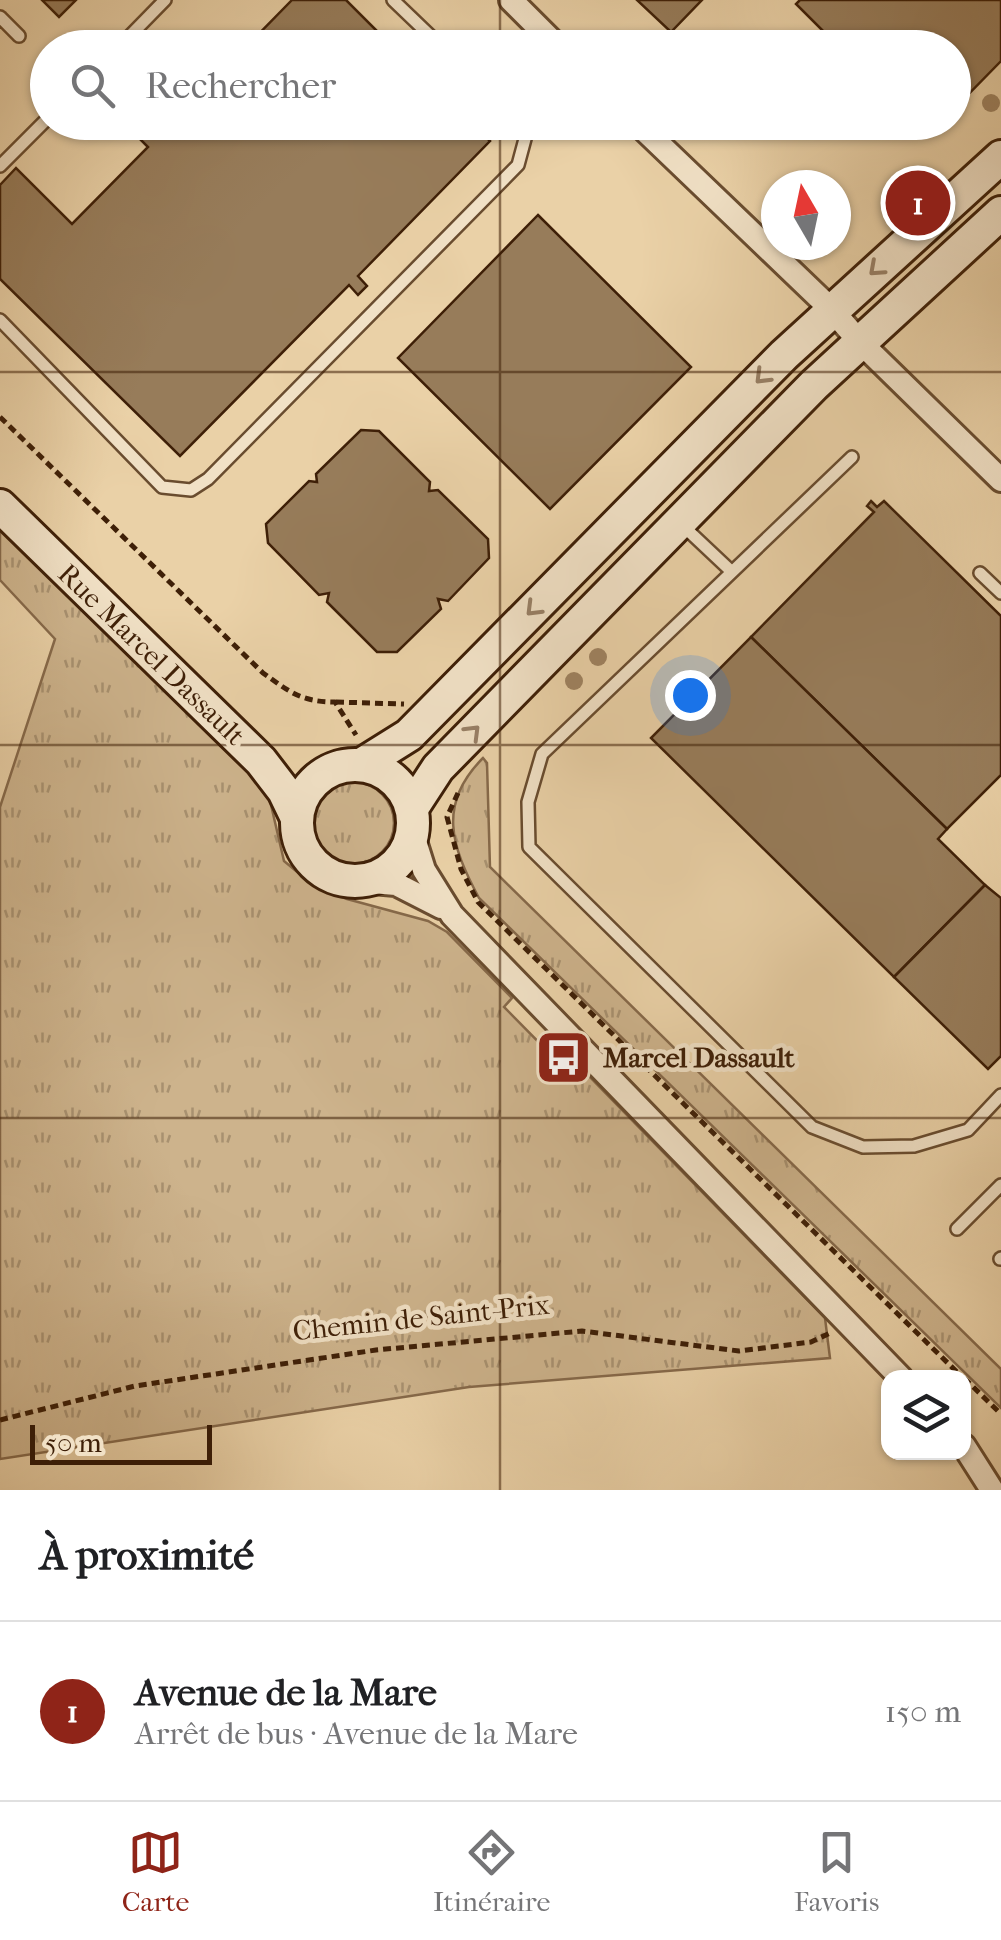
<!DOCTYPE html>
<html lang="fr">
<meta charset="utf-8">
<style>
body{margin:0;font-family:"IM FELL French Canon",serif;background:#f6f6f6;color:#202124}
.controls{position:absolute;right:30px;bottom:30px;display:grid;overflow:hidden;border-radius:20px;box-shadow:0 2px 8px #0004}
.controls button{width:90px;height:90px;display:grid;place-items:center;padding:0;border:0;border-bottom:2px solid #e0e0e0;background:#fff;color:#202124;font:50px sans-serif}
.compass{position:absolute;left:761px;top:170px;width:90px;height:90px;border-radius:50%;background:#fff;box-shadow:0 2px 8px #0004;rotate:351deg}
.scale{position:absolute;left:30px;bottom:25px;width:182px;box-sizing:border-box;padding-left:10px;border:5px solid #3e1f07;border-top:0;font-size:28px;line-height:35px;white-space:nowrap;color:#3e1f07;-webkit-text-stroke:8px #f1e1c6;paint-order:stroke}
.you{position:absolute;left:690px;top:695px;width:35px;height:35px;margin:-25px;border:8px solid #fff;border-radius:50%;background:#1a73e8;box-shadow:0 0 0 15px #1a73e833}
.badge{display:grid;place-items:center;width:65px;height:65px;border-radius:50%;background:#8f2418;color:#fff;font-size:32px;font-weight:700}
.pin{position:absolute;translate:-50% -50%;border:5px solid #fff;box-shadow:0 2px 10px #0006}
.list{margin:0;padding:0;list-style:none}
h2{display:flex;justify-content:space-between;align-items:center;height:130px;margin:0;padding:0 40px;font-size:42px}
h2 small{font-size:32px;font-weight:400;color:#757577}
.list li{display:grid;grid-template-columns:65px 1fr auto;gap:30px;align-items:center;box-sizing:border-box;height:180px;padding:0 40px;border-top:2px solid #e0e0e0}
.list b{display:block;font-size:38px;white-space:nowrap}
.list p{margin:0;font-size:32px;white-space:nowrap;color:#757577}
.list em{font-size:32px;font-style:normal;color:#757577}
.icon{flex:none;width:55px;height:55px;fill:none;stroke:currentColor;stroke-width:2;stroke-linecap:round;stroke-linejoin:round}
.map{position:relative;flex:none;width:1001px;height:1490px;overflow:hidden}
.search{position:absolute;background:#fff;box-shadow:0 2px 8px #0004;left:30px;right:30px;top:30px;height:110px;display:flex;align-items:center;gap:25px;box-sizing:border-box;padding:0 35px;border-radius:55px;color:#757577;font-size:38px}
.sheet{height:310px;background:#fff}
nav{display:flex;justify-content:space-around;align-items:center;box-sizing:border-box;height:140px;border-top:2px solid #e0e0e0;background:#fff;font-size:28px;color:#757577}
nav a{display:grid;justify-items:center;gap:5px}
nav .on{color:#8f2418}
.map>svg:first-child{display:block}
</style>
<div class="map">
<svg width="1001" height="1490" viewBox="0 0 1001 1490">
<defs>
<pattern id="grass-tufts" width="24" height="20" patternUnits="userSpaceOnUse" patternTransform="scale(2.5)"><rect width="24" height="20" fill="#cdb38c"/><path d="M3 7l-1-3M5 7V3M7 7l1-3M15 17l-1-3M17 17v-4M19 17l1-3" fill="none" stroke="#a89170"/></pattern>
</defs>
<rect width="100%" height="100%" fill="#ead1a7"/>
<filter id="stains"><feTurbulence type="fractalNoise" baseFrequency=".002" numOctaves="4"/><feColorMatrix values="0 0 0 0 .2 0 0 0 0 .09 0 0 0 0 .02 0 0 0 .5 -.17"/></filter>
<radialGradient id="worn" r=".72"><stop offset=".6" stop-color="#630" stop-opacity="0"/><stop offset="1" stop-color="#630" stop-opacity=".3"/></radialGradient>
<g fill="url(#grass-tufts)" stroke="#86694a" stroke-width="2.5">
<polygon points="0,527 249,767 268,792 284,861 314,886 347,899 428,921 447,932 512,998 504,1007 571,1075 580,1067 825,1318 830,1358 469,1387 0,1459 0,807 55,639 0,580"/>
<path d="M483 758 487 763 490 867 1001 1369V1408L479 898C451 846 437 804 483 758Z"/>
<circle cx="353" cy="823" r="41"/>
</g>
<g fill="#977c5a" stroke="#3e1f07" stroke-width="2.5">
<polygon points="42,0 76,0 59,17"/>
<polygon points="292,0 346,0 394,48 245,48"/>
<polygon points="637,0 702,0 671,32"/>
<polygon points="800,0 1001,0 1001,61 954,109 954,48 840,48 796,4"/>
<polygon points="123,122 471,122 490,141 358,276 367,286 358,295 349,285 180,456 0,279 0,185 16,168 72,224 148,147"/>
<polygon points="538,215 691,367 550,509 398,358"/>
<polygon points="361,430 379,431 430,482 429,491 438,490 488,539 489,558 448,601 438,599 441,609 397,652 377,652 327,602 329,593 319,595 268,543 266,524 309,481 317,482 316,474"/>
<polygon points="871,501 877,507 884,501 1001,616 1001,775 947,829 751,637 874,512 867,506"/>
<polygon points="751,637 947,829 938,839 985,885 894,977 651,738"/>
<polygon points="985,885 1001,898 1001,1056 988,1069 894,977"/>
</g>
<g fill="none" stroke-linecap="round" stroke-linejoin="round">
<defs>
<g id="lane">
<polyline points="393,0 443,48"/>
<polyline points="0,17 19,36"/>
<polyline points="118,48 165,0"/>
<polyline points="0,166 48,118"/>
<polyline points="0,320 162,487 191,490 208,479 518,165 525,139 522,122"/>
<polyline points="852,457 542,754 528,802 529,847 812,1127 863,1147 914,1146 968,1130 1001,1095"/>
<polyline points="680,523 731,571"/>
<polyline points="980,573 1001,593"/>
<polyline points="957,1229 1001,1185"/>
<polyline points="1000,1259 1001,1258"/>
</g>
<g id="street">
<polyline points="511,0 559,48"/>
<polyline points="636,122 831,309 860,342 1001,480"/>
<polyline points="413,835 424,870 452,915 901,1378"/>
<polyline points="361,881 396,884 441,907"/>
<polyline points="964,1446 992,1490"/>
</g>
<g id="secondary">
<polyline points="0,506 261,761 284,791 297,818"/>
<circle cx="355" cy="823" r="58"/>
<polyline points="361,765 409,735 784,355 1001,157"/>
<polyline points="412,808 438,768 814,385 1001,213"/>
</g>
</defs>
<use href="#lane" stroke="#694c2f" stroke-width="16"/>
<use href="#street" stroke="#694c2f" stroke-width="28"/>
<use href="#secondary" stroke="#3e1f07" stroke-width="38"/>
<g stroke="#3e1f07" stroke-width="5" stroke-dasharray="8 5" stroke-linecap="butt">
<path d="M0 417 263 673C290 692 301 702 335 702L356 735"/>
<polyline points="336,702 404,704"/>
<polyline points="458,793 447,817 461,869 478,902 963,1378"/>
<polyline points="964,1378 1001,1414"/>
<polyline points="0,1420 135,1386 376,1350 582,1331 739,1351 811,1342 830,1333"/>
</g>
<use href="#lane" stroke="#f1e1c6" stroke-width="11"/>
<use href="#street" stroke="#f1e1c6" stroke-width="22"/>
<use href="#secondary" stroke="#f1e1c6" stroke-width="32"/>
</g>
<g fill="#9f8361">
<circle cx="991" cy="103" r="9"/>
<circle cx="598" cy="657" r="9"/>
<circle cx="574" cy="681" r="9"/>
</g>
<defs><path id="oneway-chevron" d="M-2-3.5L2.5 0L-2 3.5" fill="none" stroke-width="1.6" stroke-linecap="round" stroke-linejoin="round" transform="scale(2.5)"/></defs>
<g stroke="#988066">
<use href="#oneway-chevron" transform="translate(876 269) rotate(138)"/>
<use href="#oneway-chevron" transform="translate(762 377) rotate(135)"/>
<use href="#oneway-chevron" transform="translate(533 609) rotate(135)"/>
<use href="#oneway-chevron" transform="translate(473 732) rotate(-45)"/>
</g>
<path fill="none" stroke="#3e1f07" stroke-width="2.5" stroke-opacity="0.55" d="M500 0V48M500 122V1490M0 372H1001M0 745H1001M0 1118H1001"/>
<defs>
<symbol id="bus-square" viewBox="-11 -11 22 22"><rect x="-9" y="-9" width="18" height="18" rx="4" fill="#8f2418" stroke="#f1e1c6"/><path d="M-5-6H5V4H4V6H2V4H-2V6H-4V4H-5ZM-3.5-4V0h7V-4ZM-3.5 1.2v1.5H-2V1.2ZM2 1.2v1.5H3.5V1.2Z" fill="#fff"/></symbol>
</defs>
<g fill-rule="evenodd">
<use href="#bus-square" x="532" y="1026" width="63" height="63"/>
</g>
<g text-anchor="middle" stroke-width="9" stroke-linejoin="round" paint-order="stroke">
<g font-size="28" fill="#3e1f07" stroke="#f1e1c6">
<text transform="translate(152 654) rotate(44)" y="10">Rue Marcel Dassault</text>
<text transform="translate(421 1317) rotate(-6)" y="10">Chemin de Saint-Prix</text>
</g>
<g font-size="28" font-weight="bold" fill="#3e1f07" stroke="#f1e1c6" text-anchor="start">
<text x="603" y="1067">Marcel Dassault</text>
</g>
</g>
<rect width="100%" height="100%" filter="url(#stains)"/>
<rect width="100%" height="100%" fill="url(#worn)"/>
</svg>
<div class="controls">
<button><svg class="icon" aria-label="layers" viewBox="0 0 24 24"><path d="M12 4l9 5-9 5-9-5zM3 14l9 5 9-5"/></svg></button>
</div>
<svg class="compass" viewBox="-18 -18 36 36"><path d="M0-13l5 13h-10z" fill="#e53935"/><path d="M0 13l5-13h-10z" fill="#757577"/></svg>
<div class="scale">50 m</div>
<div class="you"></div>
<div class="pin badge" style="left:918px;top:203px">1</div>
<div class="search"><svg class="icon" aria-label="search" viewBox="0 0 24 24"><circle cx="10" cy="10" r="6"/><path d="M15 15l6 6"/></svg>Rechercher</div>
</div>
<section class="sheet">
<h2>À proximité<small></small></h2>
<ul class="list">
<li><span class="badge">1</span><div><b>Avenue de la Mare</b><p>Arrêt de bus · Avenue de la Mare</p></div><em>150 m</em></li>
</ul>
</section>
<nav>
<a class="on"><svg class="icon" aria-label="map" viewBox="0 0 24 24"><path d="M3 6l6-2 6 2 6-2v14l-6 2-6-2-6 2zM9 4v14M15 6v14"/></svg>Carte</a>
<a><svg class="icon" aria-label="directions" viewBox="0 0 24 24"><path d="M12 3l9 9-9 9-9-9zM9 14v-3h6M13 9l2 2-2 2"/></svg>Itinéraire</a>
<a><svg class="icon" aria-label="saved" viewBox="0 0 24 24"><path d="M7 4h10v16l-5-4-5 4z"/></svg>Favoris</a>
</nav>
